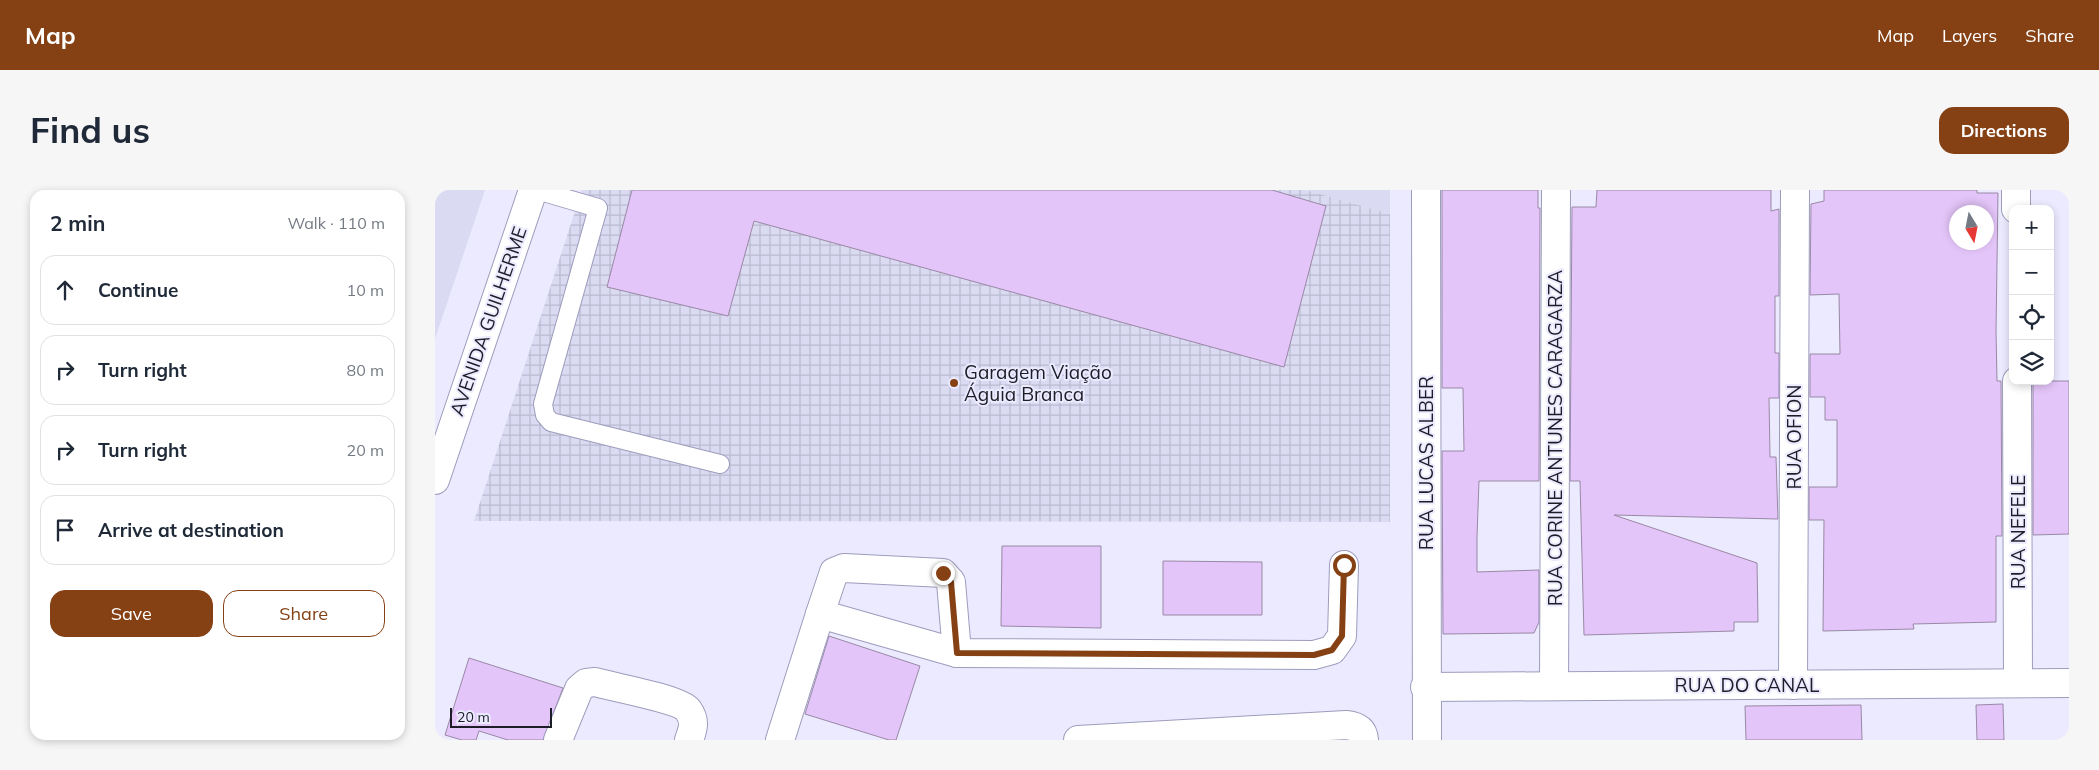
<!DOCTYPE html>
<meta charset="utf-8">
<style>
body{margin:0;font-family:Mulish,sans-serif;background:#f6f6f7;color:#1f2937}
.controls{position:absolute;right:15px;top:15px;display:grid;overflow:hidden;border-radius:10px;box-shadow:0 2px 8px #0003}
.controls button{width:45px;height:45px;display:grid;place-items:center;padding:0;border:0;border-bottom:1px solid #e0e1e3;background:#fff;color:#1f2937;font:25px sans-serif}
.compass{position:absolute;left:1514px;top:15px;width:45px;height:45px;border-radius:50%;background:#fff;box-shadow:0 2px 8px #0003;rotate:170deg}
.scale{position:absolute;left:15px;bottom:12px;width:102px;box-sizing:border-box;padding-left:5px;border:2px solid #1d1d28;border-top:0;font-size:14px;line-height:18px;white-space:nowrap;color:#1d1d28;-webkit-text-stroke:4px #ebeaff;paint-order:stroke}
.stop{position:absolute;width:15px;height:15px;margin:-11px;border:4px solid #854114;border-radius:50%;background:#fff}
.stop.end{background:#854114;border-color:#fff;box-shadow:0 1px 5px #0008}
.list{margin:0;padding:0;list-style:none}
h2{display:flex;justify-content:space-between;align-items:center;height:65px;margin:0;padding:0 20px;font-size:21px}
h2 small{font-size:16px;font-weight:400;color:#747a83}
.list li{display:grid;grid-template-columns:32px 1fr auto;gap:15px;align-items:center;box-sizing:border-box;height:70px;margin:0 10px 10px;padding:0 10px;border:1px solid #e0e1e3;border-radius:15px}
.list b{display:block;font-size:19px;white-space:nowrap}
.list em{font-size:16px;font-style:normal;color:#747a83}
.actions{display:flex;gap:10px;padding:15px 20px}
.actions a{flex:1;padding:11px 0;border:1px solid #854114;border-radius:15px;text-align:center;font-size:18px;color:#854114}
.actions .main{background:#854114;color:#fff}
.icon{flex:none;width:28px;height:28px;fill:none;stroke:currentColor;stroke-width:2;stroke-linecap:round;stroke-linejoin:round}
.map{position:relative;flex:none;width:1634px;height:550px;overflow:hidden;border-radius:15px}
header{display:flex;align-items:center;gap:30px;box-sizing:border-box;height:70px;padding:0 25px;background:#854114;color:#fff}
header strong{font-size:24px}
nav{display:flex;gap:28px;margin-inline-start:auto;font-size:18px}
.intro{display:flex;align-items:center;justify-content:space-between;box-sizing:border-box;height:120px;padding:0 30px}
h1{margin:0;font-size:35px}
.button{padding:12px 22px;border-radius:15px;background:#854114;color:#fff;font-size:18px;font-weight:700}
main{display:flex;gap:30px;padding:0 30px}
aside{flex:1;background:#fff;border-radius:15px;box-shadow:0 2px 8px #0003}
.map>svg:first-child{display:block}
</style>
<header>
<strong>Map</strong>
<nav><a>Map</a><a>Layers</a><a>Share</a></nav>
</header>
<div class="intro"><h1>Find us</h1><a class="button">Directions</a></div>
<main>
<aside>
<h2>2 min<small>Walk · 110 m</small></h2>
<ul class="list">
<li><svg class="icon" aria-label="ahead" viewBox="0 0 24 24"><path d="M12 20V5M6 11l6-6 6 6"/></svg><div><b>Continue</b></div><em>10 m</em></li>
<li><svg class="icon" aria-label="right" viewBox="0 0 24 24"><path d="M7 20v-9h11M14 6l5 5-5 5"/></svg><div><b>Turn right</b></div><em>80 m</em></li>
<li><svg class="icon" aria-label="right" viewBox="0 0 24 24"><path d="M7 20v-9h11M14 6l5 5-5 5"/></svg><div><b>Turn right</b></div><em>20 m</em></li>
<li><svg class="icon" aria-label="arrive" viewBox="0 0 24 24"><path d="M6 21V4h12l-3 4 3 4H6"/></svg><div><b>Arrive at destination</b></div></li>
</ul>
<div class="actions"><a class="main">Save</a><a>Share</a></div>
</aside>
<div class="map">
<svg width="1634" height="550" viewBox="0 0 1634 550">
<defs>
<pattern id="industrial-grid" width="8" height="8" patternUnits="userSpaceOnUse" patternTransform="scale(1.25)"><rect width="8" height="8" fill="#dadaf2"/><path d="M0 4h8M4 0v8" fill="none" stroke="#bbbbd0"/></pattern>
</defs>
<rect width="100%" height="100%" fill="#ebeaff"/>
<g fill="#dadaf2">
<polygon points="0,0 50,0 0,149"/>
<polygon points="871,0 955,0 955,24 912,12"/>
</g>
<polygon fill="url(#industrial-grid)" points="147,0 871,0 955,24 955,332 39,331"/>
<g fill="#e4c5f9" stroke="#9988a5" fill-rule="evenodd">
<polygon points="197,0 837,0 891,16 849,177 319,31 293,126 172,97"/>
<polygon points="1007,0 1103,0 1103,18 1105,18 1104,291 1044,291 1042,347 1042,382 1104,380 1104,432 1099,443 1008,444 1007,261 1029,261 1028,198 1007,198"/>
<polygon points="1162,0 1336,0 1336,21 1344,19 1344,106 1340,106 1340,163 1344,163 1344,208 1334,208 1335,267 1341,267 1343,329 1179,325 1322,373 1323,432 1299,432 1299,441 1149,445 1145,291 1135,291 1137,17 1161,17"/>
<path d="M1389 0H1542V3H1563L1561 141 1562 191H1566L1567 346H1561V432L1478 434 1479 439 1388 441 1389 330H1374V297H1402V230H1390V207H1375V164H1405L1404 104 1375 105 1376 14 1389 11ZM1522 22H1552V52H1522Z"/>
<polygon points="1598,191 1634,191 1634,344 1598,345"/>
<polygon points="567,356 666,356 666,438 566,436"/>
<polygon points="728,371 827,372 827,425 728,425"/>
<polygon points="394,446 485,476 461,550 454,550 370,524"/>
<polygon points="34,468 128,498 108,550 73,550 44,541 41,550 27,550 10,545"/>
<polygon points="1568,514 1569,550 1542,550 1541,515"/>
<polygon points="1426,515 1427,550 1311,550 1310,516"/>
</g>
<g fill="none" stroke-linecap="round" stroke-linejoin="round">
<defs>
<polyline id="lane" points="102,0 163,18 108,214 110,225 116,232 285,274"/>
<g id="street">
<polyline points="991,0 992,550"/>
<polyline points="1581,0 1581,19"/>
<polyline points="1582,191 1583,493"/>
<polyline points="385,424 399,382 409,378 508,383 516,392 522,463"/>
<polyline points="1358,495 1360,0"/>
<polyline points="1119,496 1121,0"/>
<polyline points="990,497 1634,493"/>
<path d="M123 550 144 499 151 493 160 492C178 497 244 509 253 520 261 531 258 539 254 550"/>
<polyline points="345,550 385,424 522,463 879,465 897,460 907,446 909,375"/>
<path d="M643 550 911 535C921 536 928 539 929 550"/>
</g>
<polyline id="secondary" points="0,290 98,0"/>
</defs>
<use href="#lane" stroke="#9d9cbc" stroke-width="20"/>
<use href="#street" stroke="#9d9cbc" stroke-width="30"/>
<use href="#secondary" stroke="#9d9cbc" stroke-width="30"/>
<use href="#lane" stroke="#fff" stroke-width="18"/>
<use href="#street" stroke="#fff" stroke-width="28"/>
<use href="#secondary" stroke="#fff" stroke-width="28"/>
</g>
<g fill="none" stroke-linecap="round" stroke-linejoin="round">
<polyline stroke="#854114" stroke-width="6" points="508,383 516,392 522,463 879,465 897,460 907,446 909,375"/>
</g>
<circle fill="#854114" stroke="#ebeaff" stroke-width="2" cx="519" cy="193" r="5"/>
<g text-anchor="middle" stroke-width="4" stroke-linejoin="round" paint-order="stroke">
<g font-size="19" fill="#1d1d28" stroke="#ebeaff">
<text transform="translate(53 131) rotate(-71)" y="7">AVENIDA GUILHERME</text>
<text transform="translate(1359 247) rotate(-90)" y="7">RUA OFION</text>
<text transform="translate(1120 248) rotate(-90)" y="7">RUA CORINE ANTUNES CARAGARZA</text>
<text transform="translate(991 273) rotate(-90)" y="7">RUA LUCAS ALBER</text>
<text transform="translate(1583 342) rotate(-90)" y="7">RUA NEFELE</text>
<text x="1312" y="502">RUA DO CANAL</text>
</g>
<g font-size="19" fill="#1d1d28" stroke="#ebeaff" text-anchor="start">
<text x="529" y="189">Garagem Viação<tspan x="529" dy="22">Águia Branca</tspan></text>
</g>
</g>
</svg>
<div class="controls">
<button>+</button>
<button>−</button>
<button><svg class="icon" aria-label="locate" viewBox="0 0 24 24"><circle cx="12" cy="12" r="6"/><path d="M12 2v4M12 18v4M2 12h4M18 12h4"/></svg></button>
<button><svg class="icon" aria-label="layers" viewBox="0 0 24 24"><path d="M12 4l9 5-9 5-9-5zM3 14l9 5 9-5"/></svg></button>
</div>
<svg class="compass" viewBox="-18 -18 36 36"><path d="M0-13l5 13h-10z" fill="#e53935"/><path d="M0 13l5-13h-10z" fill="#747a83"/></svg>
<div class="scale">20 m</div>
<div class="stop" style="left:909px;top:375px"></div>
<div class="stop end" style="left:508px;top:383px"></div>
</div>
</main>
